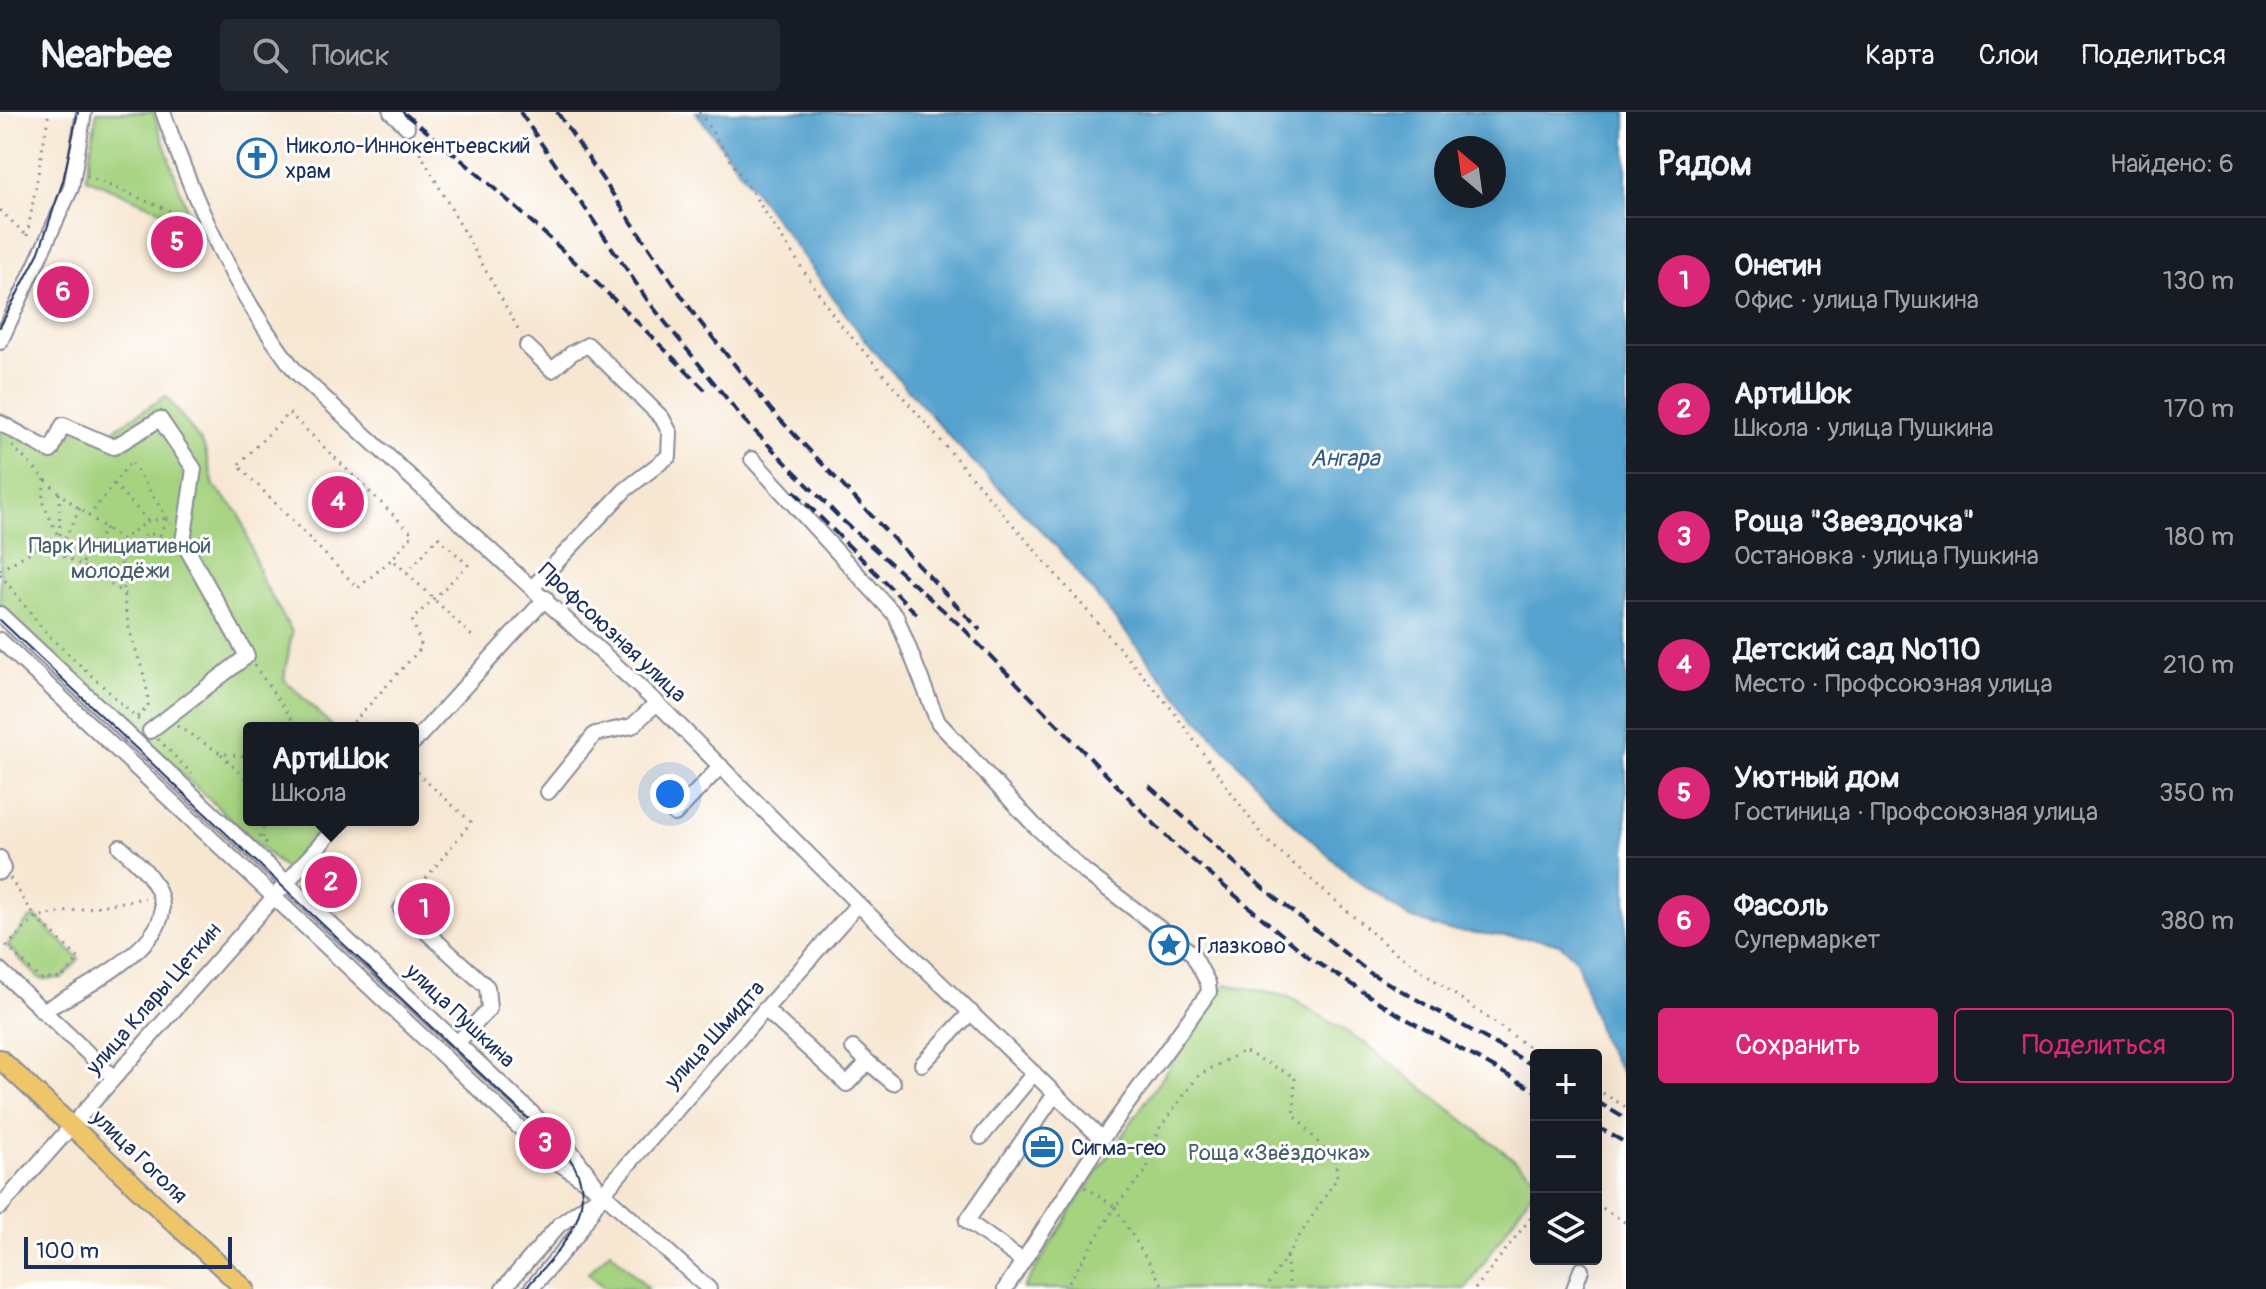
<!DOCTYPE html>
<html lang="ru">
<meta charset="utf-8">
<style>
body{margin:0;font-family:Pangolin,sans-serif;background:#242831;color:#f1f3f6}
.controls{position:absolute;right:24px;bottom:24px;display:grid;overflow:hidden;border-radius:8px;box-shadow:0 8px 32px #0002}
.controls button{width:72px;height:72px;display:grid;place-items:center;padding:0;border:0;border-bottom:2px solid #363941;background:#171b24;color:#f1f3f6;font:40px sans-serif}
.compass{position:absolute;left:1434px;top:24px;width:72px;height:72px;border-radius:50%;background:#171b24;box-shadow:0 8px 32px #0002;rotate:331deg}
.scale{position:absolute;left:24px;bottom:20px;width:208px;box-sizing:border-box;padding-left:8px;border:4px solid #1b2f5e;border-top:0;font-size:22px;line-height:28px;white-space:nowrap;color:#1b2f5e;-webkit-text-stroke:6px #fff;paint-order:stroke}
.you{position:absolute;left:670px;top:682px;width:28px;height:28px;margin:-20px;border:6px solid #fff;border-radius:50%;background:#1a73e8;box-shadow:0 0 0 12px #1a73e833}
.badge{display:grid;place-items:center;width:52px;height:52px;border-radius:50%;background:#db2777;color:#fff;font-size:26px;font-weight:700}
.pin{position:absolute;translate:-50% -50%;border:4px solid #fff;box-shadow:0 2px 8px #0006}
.popup{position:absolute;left:243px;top:610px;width:176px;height:104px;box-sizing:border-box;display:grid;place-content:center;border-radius:8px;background:#171b24;filter:drop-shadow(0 2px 6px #0005);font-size:26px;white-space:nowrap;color:#9ea1a6}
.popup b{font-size:30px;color:#f1f3f6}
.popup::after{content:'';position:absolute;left:50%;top:100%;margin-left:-16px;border:16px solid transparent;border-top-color:#171b24}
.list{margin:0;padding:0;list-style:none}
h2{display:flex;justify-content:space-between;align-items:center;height:104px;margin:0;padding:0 32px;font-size:34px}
h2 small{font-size:26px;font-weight:400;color:#9ea1a6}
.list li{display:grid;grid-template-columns:52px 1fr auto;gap:24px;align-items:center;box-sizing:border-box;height:128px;padding:0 32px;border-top:2px solid #363941}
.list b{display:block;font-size:30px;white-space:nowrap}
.list p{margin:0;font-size:26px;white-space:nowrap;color:#9ea1a6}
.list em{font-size:26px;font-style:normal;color:#9ea1a6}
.actions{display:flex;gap:16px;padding:24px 32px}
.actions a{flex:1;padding:18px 0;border:2px solid #db2777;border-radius:8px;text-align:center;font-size:28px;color:#db2777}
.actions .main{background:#db2777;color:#fff}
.icon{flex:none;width:44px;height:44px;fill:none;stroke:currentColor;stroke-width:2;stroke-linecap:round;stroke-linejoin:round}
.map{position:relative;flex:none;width:1626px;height:1177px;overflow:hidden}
header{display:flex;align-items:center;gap:48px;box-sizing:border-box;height:112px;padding:0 40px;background:#171b24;border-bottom:2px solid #363941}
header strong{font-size:38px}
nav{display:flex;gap:44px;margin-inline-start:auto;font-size:28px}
.search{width:560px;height:72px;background:#242831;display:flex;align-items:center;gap:20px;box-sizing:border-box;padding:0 28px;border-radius:8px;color:#9ea1a6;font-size:30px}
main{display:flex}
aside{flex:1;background:#171b24}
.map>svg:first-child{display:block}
</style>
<header>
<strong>Nearbee</strong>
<div class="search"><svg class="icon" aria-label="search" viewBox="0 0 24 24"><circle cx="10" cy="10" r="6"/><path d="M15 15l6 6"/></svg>Поиск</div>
<nav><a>Карта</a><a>Слои</a><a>Поделиться</a></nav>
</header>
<main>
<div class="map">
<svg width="1626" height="1177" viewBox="0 0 1626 1177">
<rect width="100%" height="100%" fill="#fff"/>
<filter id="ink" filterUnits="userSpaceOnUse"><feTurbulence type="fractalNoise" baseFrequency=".0125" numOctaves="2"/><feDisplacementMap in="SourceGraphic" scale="16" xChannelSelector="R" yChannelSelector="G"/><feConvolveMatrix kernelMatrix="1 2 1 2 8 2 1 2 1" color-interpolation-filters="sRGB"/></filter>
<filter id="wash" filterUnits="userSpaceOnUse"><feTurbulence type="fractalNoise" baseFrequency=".006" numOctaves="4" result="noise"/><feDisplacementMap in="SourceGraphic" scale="32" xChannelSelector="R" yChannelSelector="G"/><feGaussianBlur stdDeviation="1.8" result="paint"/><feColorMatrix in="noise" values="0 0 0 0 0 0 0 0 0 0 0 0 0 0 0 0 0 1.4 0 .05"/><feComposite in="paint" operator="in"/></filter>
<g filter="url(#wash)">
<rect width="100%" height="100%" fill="#f7e7d2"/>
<g fill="#a6d380" stroke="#60816f" stroke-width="2">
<polygon points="97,0 153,0 192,112 86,66"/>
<polygon points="166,284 204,334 214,374 239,401 262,468 292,520 284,567 334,616 249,616 249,708 329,708 285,757 0,495 0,302 52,325 60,305 108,326 116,316"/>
<polygon points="36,805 79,847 62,866 40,867 7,834 28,808"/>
<polygon points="1226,872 1289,885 1365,931 1536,1065 1536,1073 1466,1177 1023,1177 1074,1094"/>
<polygon points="610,1139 648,1176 647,1177 605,1177 588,1161"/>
</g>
<path fill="#54a2ce" stroke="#386896" stroke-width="2" fill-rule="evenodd" d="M696 0H1626V967L1602 929 1576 847 1560 832 1544 828 1446 818 1410 806 1353 766 1282 701 1174 580 1057 435 960 336 871 236ZM1446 36H1494V84H1446Z"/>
</g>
<g filter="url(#ink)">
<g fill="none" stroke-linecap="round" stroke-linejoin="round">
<defs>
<g id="minor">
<path d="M163 0C196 94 235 181 296 260L657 591 858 792 1102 1027"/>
<polyline points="391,0 407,15"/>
<polyline points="0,230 71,76 84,0"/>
<polyline points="527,234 552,258 572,241 588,233 662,306 670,321 669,344 625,378 533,475"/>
<polyline points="0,311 51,339 63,313 114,335 160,307 194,357 183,430 247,544 150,619"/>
<polyline points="752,347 896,504 938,610 1034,713 1084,759 1192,841 1208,871 1209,880 1102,1027 1005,1177"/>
<polyline points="0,502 567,1034 595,1071"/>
<polyline points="0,528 554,1048 603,1081 709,1177"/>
<polyline points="413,631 546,486"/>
<polyline points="548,680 595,622 632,614 657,591"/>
<polyline points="675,702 721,654"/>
<polyline points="0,746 3,757 0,760"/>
<polyline points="401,797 487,875 489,897 458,930"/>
<polyline points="0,858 113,965"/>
<polyline points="765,897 847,972 868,950 853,936"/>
<path d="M42 899C73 883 167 835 162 793 159 768 138 751 120 735"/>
<polyline points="868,950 893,971"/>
<polyline points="922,952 971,900"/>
<polyline points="981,1025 1034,961"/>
<polyline points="0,1095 342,708"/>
<polyline points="1023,1149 967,1109 1055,982"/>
<polyline points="503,1177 559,1113 596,1086"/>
<polyline points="531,1177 576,1124 603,1081 858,792"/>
<polyline points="1574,1177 1581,1158"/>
</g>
<polyline id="major" points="0,947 245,1177"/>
</defs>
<use href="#minor" stroke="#898b98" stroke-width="18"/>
<use href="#major" stroke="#898b98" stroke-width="22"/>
<g stroke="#898b98" stroke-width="3" stroke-dasharray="2 6" stroke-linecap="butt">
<polyline points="699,0 835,206 1170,595 1264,726 1388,835 1540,943"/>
<polyline points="412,26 521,222"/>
<polyline points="87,64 187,106"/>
<polyline points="0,98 27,124"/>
<polyline points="27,124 49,0"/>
<polygon points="289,301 413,422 392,447 358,476 238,353"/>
<polyline points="12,334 59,381 89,404"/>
<polyline points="45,367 42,389 60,428"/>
<polyline points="114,372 148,409"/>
<polyline points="59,381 60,425"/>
<polyline points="106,416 81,453 125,482"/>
<polyline points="66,425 58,441 81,453"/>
<polyline points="122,428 89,404 131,349 171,412"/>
<polyline points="39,435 58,441"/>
<polyline points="142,438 139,433 146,422 160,423"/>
<polyline points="121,448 142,439 149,442 163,430 160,423 167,406"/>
<polyline points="0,458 39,435 66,425 80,396"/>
<polyline points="407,461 472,524"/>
<polyline points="0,462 46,521 142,611"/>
<polyline points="254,553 298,616"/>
<path d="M137 605 148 595C149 567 136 544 129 516 123 489 120 456 122 428L148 409 167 406"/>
<polyline points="177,614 220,641 249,645"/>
<polyline points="348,616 422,535 412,508 468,453 438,425 407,461 392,447"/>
<polyline points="158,627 192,662"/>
<polyline points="221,642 249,671"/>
<polyline points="259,724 270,735"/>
<polyline points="263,726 263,708"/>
<polyline points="10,766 32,800 36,805 79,847 62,866 40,867 7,834 36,805 145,786"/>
<polyline points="411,785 471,710 415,659"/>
<polyline points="1596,977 1626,995"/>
<polyline points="1085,1075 1115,1095 1146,1059 1159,1017 1199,963 1244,939 1295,965 1294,1003 1336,1051 1337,1066 1265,1177"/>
<polyline points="1596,1092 1626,1111"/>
<polyline points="1286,1145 1290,1177"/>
<polyline points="1065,1177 1115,1095 1165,1177"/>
<polyline points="1475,1177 1536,1099"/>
</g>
<use href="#minor" stroke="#fff" stroke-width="14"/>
<use href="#major" stroke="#eec569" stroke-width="18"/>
<g stroke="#1b2f5e" stroke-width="2">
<polyline points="403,0 405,2"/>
<polyline points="0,215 39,140 63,69 78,0"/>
<path d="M0 508 568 1044C606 1095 558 1139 525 1177"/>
</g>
<g stroke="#1b2f5e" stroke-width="4" stroke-dasharray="12 6" stroke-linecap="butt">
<polyline points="520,0 648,189 744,308 840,406 962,515 1176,734 1310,846 1401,904 1536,979"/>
<polyline points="557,0 696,205 772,299 980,518"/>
<path d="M405 2C513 87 610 182 706 279"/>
<polyline points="794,379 917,502"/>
<polyline points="1149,674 1263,776 1370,861 1536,955"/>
<polyline points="1596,989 1626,1007"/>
<polyline points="1596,1014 1626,1031"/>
</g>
</g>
</g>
<defs>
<symbol id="church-ring" viewBox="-11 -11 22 22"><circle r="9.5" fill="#fff" stroke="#1f6fb2" stroke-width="1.5"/><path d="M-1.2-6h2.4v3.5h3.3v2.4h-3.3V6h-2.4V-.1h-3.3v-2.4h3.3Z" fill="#1f6fb2"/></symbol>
<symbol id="sight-ring" viewBox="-11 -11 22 22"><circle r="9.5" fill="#fff" stroke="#1f6fb2" stroke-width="1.5"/><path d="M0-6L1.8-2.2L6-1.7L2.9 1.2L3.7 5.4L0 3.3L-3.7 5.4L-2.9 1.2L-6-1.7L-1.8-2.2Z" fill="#1f6fb2"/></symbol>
<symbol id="office-ring" viewBox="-11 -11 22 22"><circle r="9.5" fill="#fff" stroke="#1f6fb2" stroke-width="1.5"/><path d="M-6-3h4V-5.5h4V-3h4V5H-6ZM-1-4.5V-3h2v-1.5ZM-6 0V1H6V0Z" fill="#1f6fb2"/></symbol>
</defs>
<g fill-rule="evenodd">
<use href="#church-ring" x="235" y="24" width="44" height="44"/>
<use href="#sight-ring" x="1147" y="811" width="44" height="44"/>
<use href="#office-ring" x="1021" y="1013" width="44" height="44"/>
</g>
<g text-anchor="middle" stroke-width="6" stroke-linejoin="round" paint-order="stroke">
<g font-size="22" fill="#1b2f5e" stroke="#fff" text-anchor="start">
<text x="285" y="41">Николо-Иннокентьевский<tspan x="285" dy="25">храм</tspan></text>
<text x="1197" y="841">Глазково</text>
<text x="1071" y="1043">Сигма-гео</text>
</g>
<g font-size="22" fill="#456068" stroke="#fff">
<text x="120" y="441">Парк Инициативной<tspan x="120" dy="25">молодёжи</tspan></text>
<text x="1279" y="1048">Роща «Звёздочка»</text>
</g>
<g font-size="22" fill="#1b2f5e" stroke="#fff">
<text transform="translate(613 520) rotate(43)" y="8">Профсоюзная улица</text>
<text transform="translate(153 886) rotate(-49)" y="8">улица Клары Цеткин</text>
<text transform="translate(461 903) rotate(43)" y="8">улица Пушкина</text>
<text transform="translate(714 922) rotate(-48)" y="8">улица Шмидта</text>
<text transform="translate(140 1044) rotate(44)" y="8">улица Гоголя</text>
</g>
<g font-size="24" font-style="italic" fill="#325d8b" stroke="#fff">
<text x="1345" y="354">Ангара</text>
</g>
</g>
</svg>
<div class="controls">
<button>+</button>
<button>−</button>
<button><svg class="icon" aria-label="layers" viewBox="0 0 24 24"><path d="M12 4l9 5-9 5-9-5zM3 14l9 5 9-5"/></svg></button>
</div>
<svg class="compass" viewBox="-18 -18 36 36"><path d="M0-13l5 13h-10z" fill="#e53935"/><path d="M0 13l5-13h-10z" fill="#9ea1a6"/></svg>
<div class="scale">100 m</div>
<div class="you"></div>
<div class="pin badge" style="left:424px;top:797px">1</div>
<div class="pin badge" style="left:331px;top:770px">2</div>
<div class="popup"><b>АртиШок</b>Школа</div>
<div class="pin badge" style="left:545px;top:1031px">3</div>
<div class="pin badge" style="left:338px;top:390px">4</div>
<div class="pin badge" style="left:177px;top:130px">5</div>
<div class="pin badge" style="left:63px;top:180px">6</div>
</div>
<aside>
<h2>Рядом<small>Найдено: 6</small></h2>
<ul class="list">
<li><span class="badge">1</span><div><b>Онегин</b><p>Офис · улица Пушкина</p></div><em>130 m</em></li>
<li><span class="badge">2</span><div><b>АртиШок</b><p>Школа · улица Пушкина</p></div><em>170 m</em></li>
<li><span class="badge">3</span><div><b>Роща &quot;Звездочка&quot;</b><p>Остановка · улица Пушкина</p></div><em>180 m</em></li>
<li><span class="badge">4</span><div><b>Детский сад №110</b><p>Место · Профсоюзная улица</p></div><em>210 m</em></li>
<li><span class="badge">5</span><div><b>Уютный дом</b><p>Гостиница · Профсоюзная улица</p></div><em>350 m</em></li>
<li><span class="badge">6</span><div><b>Фасоль</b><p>Супермаркет</p></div><em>380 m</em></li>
</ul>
<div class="actions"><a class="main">Сохранить</a><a>Поделиться</a></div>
</aside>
</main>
